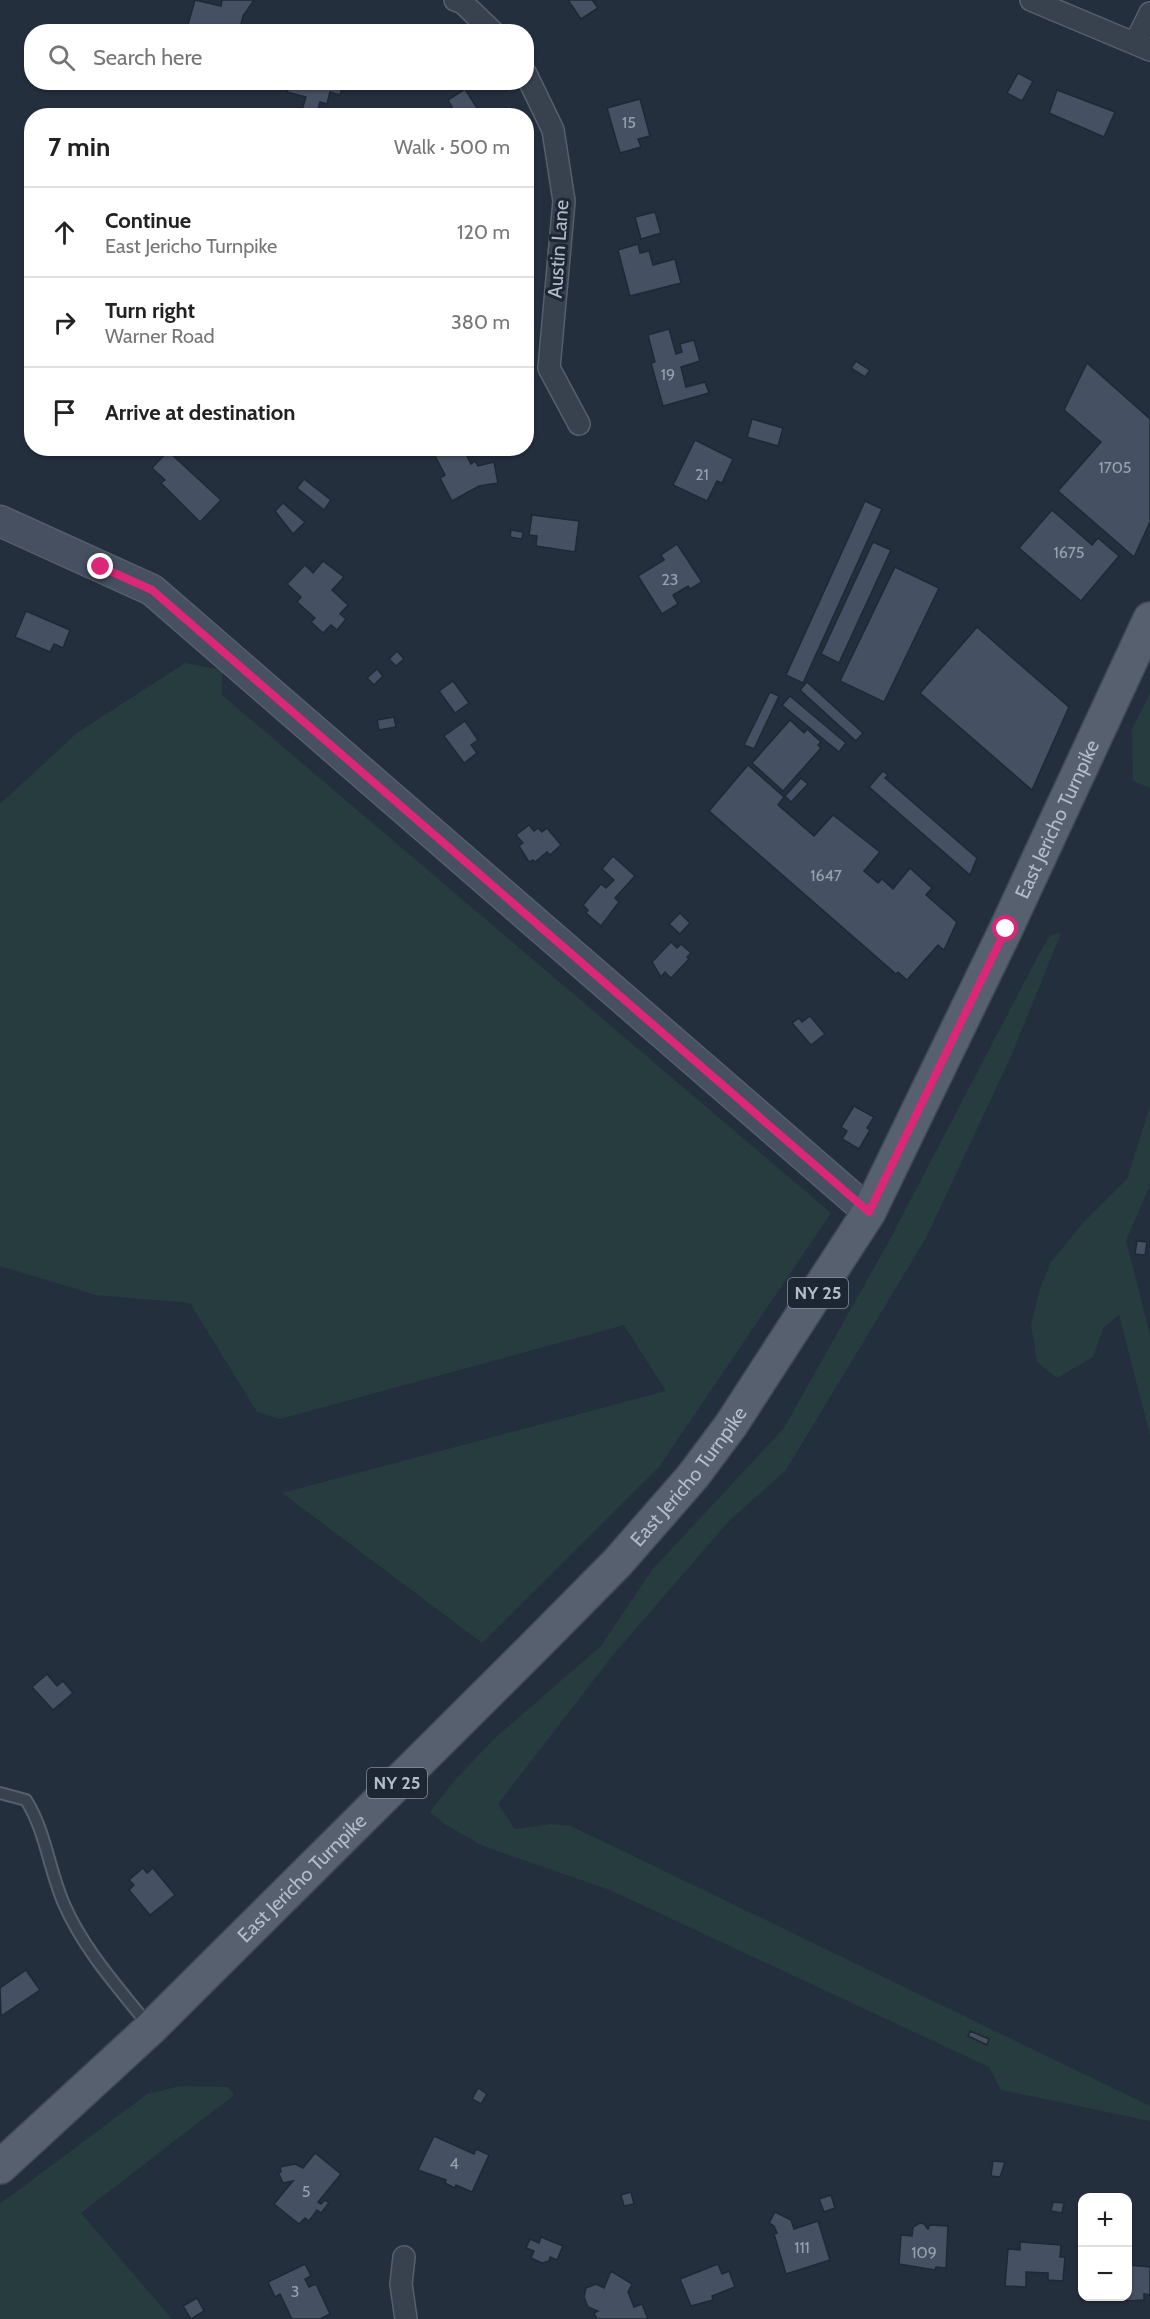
<!DOCTYPE html>
<meta charset="utf-8">
<style>
body{margin:0;font-family:Cabin,sans-serif;background:#f2f2f2;color:#222}
.controls{position:absolute;right:18px;bottom:18px;display:grid;overflow:hidden;border-radius:12px;box-shadow:0 2px 4px #0004}
.controls button{width:54px;height:54px;display:grid;place-items:center;padding:0;border:0;border-bottom:2px solid #e0e0e0;background:#fff;color:#222;font:30px sans-serif}
.stop{position:absolute;width:18px;height:18px;margin:-14px;border:4px solid #db2777;border-radius:50%;background:#fff}
.stop.end{background:#db2777;border-color:#fff;box-shadow:0 2px 6px #0008}
.list{margin:0;padding:0;list-style:none}
h2{display:flex;justify-content:space-between;align-items:center;height:78px;margin:0;padding:0 24px;font-size:26px}
h2 small{font-size:20px;font-weight:400;color:#767676}
.list li{display:grid;grid-template-columns:39px 1fr auto;gap:18px;align-items:center;box-sizing:border-box;height:90px;padding:0 24px;border-top:2px solid #e0e0e0}
.list b{display:block;font-size:22px;white-space:nowrap}
.list p{margin:0;font-size:20px;white-space:nowrap;color:#767676}
.list em{font-size:20px;font-style:normal;color:#767676}
.icon{flex:none;width:33px;height:33px;fill:none;stroke:currentColor;stroke-width:2;stroke-linecap:round;stroke-linejoin:round}
.map{position:relative;flex:none;width:1150px;height:2319px;overflow:hidden}
.search{position:absolute;background:#fff;box-shadow:0 2px 4px #0004;left:24px;top:24px;width:510px;height:66px;display:flex;align-items:center;gap:15px;box-sizing:border-box;padding:0 21px;border-radius:24px;color:#767676;font-size:22px}
.panel{position:absolute;background:#fff;box-shadow:0 2px 4px #0004;left:24px;top:108px;width:510px;height:348px;border-radius:24px}
.map>svg:first-child{display:block}
</style>
<div class="map">
<svg width="1150" height="2319" viewBox="0 0 1150 2319">
<rect width="100%" height="100%" fill="#242f3e"/>
<g fill="#263c3f">
<polygon points="185,663 222,670 222,695 831,1213 659,1467 482,1643 282,1493 666,1391 624,1325 280,1419 257,1412 190,1303 96,1295 0,1266 0,804 77,733"/>
<polygon points="1150,694 1150,788 1133,781 1132,729"/>
<polygon points="1061,933 1012,1054 926,1238 786,1470 729,1521 613,1655 498,1804 515,1829 551,1824 571,1826 1150,2106 1150,2121 1001,2090 989,2067 610,1890 483,1846 446,1825 430,1812 454,1781 494,1739 601,1646 652,1570 784,1428 888,1243 1038,956 1050,935"/>
<polygon points="1150,1106 1150,1186 1126,1240 1150,1335 1150,1435 1119,1315 1104,1327 1093,1357 1057,1378 1037,1362 1031,1325 1040,1288 1051,1262 1083,1223 1127,1179"/>
<polygon points="180,2086 228,2087 234,2095 81,2213 172,2319 0,2319 0,2204 147,2094"/>
</g>
<g fill="#455162" stroke="#1f2835" stroke-width="1.5">
<polygon points="195,0 221,6 222,0 254,0 243,16 239,32 203,32 187,28"/>
<polygon points="568,0 596,0 593,1 598,8 581,19"/>
<polygon points="1018,73 1033,81 1022,101 1007,93"/>
<polygon points="290,82 344,82 340,95 330,92 327,104 320,102 317,114 302,110 306,97 287,92"/>
<polygon points="465,89 482,116 446,116 444,112 452,107 448,100"/>
<polygon points="1057,90 1115,112 1104,137 1049,113"/>
<polygon points="640,99 650,136 638,139 641,147 620,153 607,108"/>
<polygon points="655,212 661,233 641,239 635,217"/>
<polygon points="638,244 640,253 649,251 653,265 675,259 681,283 630,296 618,250"/>
<polygon points="669,329 676,354 682,352 680,344 694,340 700,361 681,367 686,387 705,382 709,393 663,406 651,363 655,362 648,335"/>
<polygon points="856,361 870,370 865,377 851,368"/>
<polygon points="1087,363 1150,419 1150,522 1134,557 1058,491 1101,442 1064,410"/>
<polygon points="752,419 783,428 778,446 747,437"/>
<polygon points="695,440 733,459 722,483 717,481 707,501 673,485"/>
<polygon points="441,448 463,448 471,464 475,461 478,466 494,462 498,483 479,486 452,501 440,478 445,475 433,452"/>
<polygon points="168,451 221,500 200,522 161,483 165,480 152,468"/>
<polygon points="304,479 331,500 324,510 297,488"/>
<polygon points="865,501 882,509 803,683 786,675"/>
<polygon points="283,503 305,522 293,534 275,511"/>
<polygon points="1052,510 1092,545 1098,538 1119,556 1081,601 1019,548"/>
<polygon points="532,515 579,521 575,552 536,546 537,536 529,535"/>
<polygon points="511,530 523,532 522,539 510,537"/>
<polygon points="873,542 891,550 839,663 821,654"/>
<polygon points="677,544 702,582 690,589 688,586 673,595 678,604 662,614 638,576 664,560 661,555"/>
<polygon points="323,561 344,577 332,590 348,605 340,614 346,619 337,630 331,625 323,633 311,622 315,618 297,602 301,597 287,584 305,565 313,573"/>
<polygon points="895,567 939,588 884,702 840,681"/>
<polygon points="26,611 70,630 63,648 54,644 50,652 15,637"/>
<polygon points="977,627 1069,707 1032,790 920,693"/>
<polygon points="397,651 404,659 396,666 389,659"/>
<polygon points="377,669 383,676 374,685 367,678"/>
<polygon points="453,681 469,703 455,713 439,691"/>
<polygon points="807,682 863,733 856,741 800,690"/>
<polygon points="770,692 779,696 754,749 744,745"/>
<polygon points="790,696 846,743 839,752 782,705"/>
<polygon points="394,717 396,727 379,730 377,720"/>
<polygon points="790,720 804,733 807,729 821,742 818,745 821,748 783,791 752,763"/>
<polygon points="465,721 478,740 471,745 477,753 464,763 444,736"/>
<polygon points="748,765 784,797 778,805 814,836 833,815 880,852 864,871 878,883 882,879 893,889 910,868 932,888 926,895 957,922 944,950 938,945 907,980 898,972 896,974 709,811"/>
<polygon points="883,771 888,775 885,778 977,858 970,875 869,787"/>
<polygon points="801,778 808,784 791,802 785,796"/>
<polygon points="529,825 534,831 538,828 542,832 547,828 561,845 550,855 547,852 535,862 533,860 529,862 519,846 523,843 516,835"/>
<polygon points="613,856 635,876 615,898 619,902 601,926 586,913 588,910 583,905 601,884 606,888 614,880 602,869"/>
<polygon points="680,913 690,923 680,934 669,924"/>
<polygon points="671,942 677,948 681,944 691,953 687,957 689,959 671,978 665,972 661,977 652,962"/>
<polygon points="810,1016 825,1034 811,1045 792,1023 799,1018 802,1022"/>
<polygon points="854,1106 874,1117 867,1128 870,1130 859,1149 842,1139 847,1131 841,1127"/>
<polygon points="1137,1241 1147,1242 1145,1255 1135,1254"/>
<polygon points="47,1674 57,1686 63,1681 73,1693 53,1710 32,1687"/>
<polygon points="143,1868 147,1873 153,1868 175,1895 150,1915 129,1890 134,1885 129,1880"/>
<polygon points="26,1970 40,1990 1,2016 0,1988"/>
<polygon points="970,2031 989,2039 987,2045 968,2036"/>
<polygon points="478,2088 487,2094 481,2104 472,2099"/>
<polygon points="434,2136 474,2154 476,2149 489,2155 472,2192 456,2185 455,2188 445,2183 446,2180 418,2170"/>
<polygon points="315,2153 341,2174 318,2202 321,2204 325,2200 329,2203 321,2213 317,2210 309,2221 305,2218 299,2224 274,2204 293,2181 283,2183 278,2172 281,2172 280,2167 295,2164 303,2168"/>
<polygon points="993,2161 1005,2162 1000,2177 991,2176"/>
<polygon points="631,2192 634,2204 624,2206 621,2195"/>
<polygon points="831,2195 835,2208 824,2212 819,2199"/>
<polygon points="1053,2202 1064,2203 1062,2213 1051,2211"/>
<polygon points="775,2212 791,2220 794,2229 818,2221 830,2260 786,2274 774,2234 777,2233 774,2226 769,2223"/>
<polygon points="920,2223 924,2224 928,2229 930,2225 948,2226 946,2268 936,2267 935,2270 899,2264 901,2235 912,2236 913,2227"/>
<polygon points="541,2237 563,2246 557,2260 550,2257 549,2261 542,2263 531,2258 534,2251 526,2248 530,2239 539,2243"/>
<polygon points="1020,2242 1061,2245 1060,2257 1065,2257 1063,2281 1048,2280 1048,2273 1026,2272 1026,2287 1005,2286 1008,2249 1020,2250"/>
<polygon points="305,2264 311,2276 305,2279 309,2287 316,2284 330,2314 320,2319 292,2319 280,2294 275,2297 268,2282"/>
<polygon points="718,2264 722,2274 729,2271 735,2287 712,2296 713,2300 691,2306 680,2279"/>
<polygon points="1129,2265 1150,2267 1150,2295 1144,2294 1144,2300 1126,2301"/>
<polygon points="611,2271 632,2284 628,2292 634,2307 642,2304 648,2319 597,2319 594,2313 598,2311 588,2307 584,2297 586,2288 596,2284 604,2288"/>
<polygon points="197,2298 204,2311 191,2319 183,2306"/>
</g>
<g fill="none" stroke-linecap="round" stroke-linejoin="round">
<defs>
<path id="lane" d="M0 1793 26 1800C46 1832 49 1870 64 1904 84 1950 118 1987 149 2026"/>
<g id="street">
<polyline points="455,0 463,3 493,32"/>
<polyline points="1031,0 1150,50"/>
<polyline points="1135,43 1150,13"/>
<polyline points="526,74 553,130 564,201 549,368 579,424"/>
<polyline points="404,2257 401,2284 406,2319"/>
</g>
<polyline id="secondary" points="0,521 152,590 869,1212"/>
<g id="primary">
<path id="s1" d="M0 2167 151 2028 532 1649 618 1562 693 1476 731 1425 869 1212 1006 929 1150 619"/>
</g>
</defs>
<use href="#lane" stroke="#565f6c" stroke-width="14"/>
<use href="#street" stroke="#565f6c" stroke-width="24"/>
<use href="#secondary" stroke="#565f6c" stroke-width="33"/>
<use href="#primary" stroke="#414a57" stroke-width="36"/>
<use href="#lane" stroke="#38414e" stroke-width="10"/>
<use href="#street" stroke="#38414e" stroke-width="21"/>
<use href="#secondary" stroke="#465061" stroke-width="30"/>
<use href="#primary" stroke="#56606e" stroke-width="33"/>
</g>
<g fill="none" stroke-linecap="round" stroke-linejoin="round">
<polyline stroke="#db2777" stroke-width="8" points="101,567 152,590 869,1212 1006,929"/>
</g>
<g text-anchor="middle" stroke-width="6" stroke-linejoin="round" paint-order="stroke">
<g font-size="16" fill="#98a1af">
<text x="629" y="128">15</text>
<text x="668" y="380">19</text>
<text x="1115" y="473">1705</text>
<text x="702" y="480">21</text>
<text x="1069" y="558">1675</text>
<text x="670" y="585">23</text>
<text x="826" y="881">1647</text>
<text x="454" y="2169">4</text>
<text x="306" y="2197">5</text>
<text x="802" y="2253">111</text>
<text x="924" y="2258">109</text>
<text x="295" y="2297">3</text>
</g>
<g fill="#1d2633" stroke="#878f9c" stroke-width="1.5">
<rect x="788" y="1278" width="60" height="30" rx="4.5"/>
<rect x="367" y="1768" width="60" height="30" rx="4.5"/>
</g>
<g font-size="18" font-weight="bold" fill="#b4bcc9">
<text x="818" y="1299">NY 25</text>
<text x="397" y="1789">NY 25</text>
</g>
<g font-size="20" fill="#b4bcc9" stroke="#1d2633">
<text transform="translate(558 249) rotate(-86)" y="7">Austin Lane</text>
<text dy="7" stroke="none"><textPath href="#s1" startOffset="1732">East Jericho Turnpike</textPath></text>
<text dy="7" stroke="none"><textPath href="#s1" startOffset="976">East Jericho Turnpike</textPath></text>
<text dy="7" stroke="none"><textPath href="#s1" startOffset="418">East Jericho Turnpike</textPath></text>
</g>
</g>
</svg>
<div class="controls">
<button>+</button>
<button>−</button>
</div>
<div class="stop" style="left:1006px;top:929px"></div>
<div class="stop end" style="left:101px;top:567px"></div>
<div class="search"><svg class="icon" aria-label="search" viewBox="0 0 24 24"><circle cx="10" cy="10" r="6"/><path d="M15 15l6 6"/></svg>Search here</div>
<section class="panel">
<h2>7 min<small>Walk · 500 m</small></h2>
<ul class="list">
<li><svg class="icon" aria-label="ahead" viewBox="0 0 24 24"><path d="M12 20V5M6 11l6-6 6 6"/></svg><div><b>Continue</b><p>East Jericho Turnpike</p></div><em>120 m</em></li>
<li><svg class="icon" aria-label="right" viewBox="0 0 24 24"><path d="M7 20v-9h11M14 6l5 5-5 5"/></svg><div><b>Turn right</b><p>Warner Road</p></div><em>380 m</em></li>
<li><svg class="icon" aria-label="arrive" viewBox="0 0 24 24"><path d="M6 21V4h12l-3 4 3 4H6"/></svg><div><b>Arrive at destination</b></div></li>
</ul>
</section>
</div>
